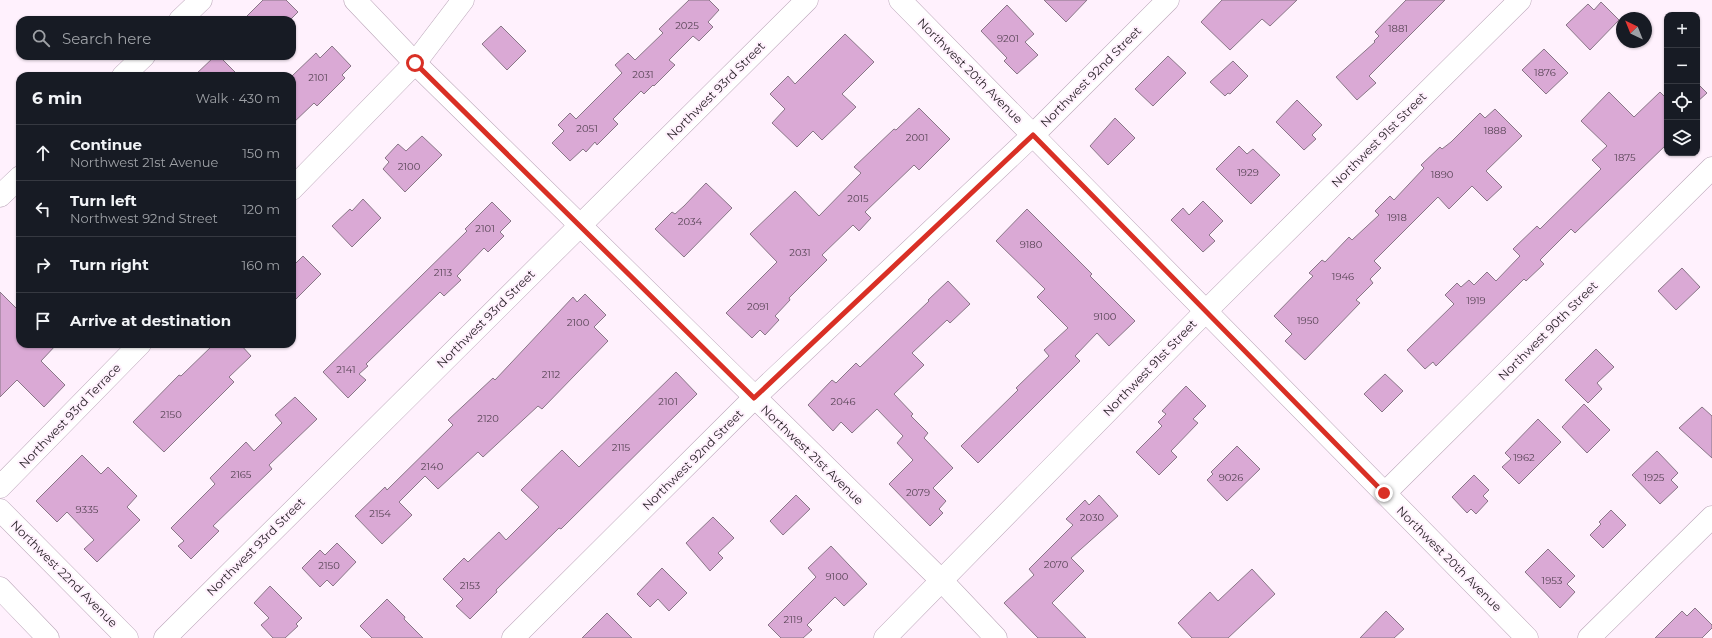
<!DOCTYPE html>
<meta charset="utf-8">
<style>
body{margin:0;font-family:Montserrat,sans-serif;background:#242831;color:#f1f3f6}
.controls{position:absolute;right:12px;top:12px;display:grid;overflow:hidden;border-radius:8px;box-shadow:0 1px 3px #0004}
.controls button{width:36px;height:36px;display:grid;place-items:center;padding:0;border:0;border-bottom:1px solid #363941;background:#171b24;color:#f1f3f6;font:20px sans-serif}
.compass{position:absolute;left:1616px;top:12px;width:36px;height:36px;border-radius:50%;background:#171b24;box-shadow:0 1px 3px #0004;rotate:317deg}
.stop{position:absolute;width:12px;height:12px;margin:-9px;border:3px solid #d93025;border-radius:50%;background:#fff}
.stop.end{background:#d93025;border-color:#fff;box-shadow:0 1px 4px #0008}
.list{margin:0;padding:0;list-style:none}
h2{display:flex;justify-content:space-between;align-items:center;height:52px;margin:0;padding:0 16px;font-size:17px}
h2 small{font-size:13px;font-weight:400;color:#9ea1a6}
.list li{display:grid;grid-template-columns:26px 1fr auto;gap:12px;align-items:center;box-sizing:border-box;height:56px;padding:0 16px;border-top:1px solid #363941}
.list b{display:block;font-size:15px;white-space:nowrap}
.list p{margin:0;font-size:13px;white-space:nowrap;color:#9ea1a6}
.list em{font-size:13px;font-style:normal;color:#9ea1a6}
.icon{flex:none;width:22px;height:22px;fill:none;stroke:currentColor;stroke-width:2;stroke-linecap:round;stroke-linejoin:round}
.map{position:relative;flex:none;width:1712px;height:638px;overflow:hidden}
.search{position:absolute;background:#171b24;box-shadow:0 1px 3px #0004;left:16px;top:16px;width:280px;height:44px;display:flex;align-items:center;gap:10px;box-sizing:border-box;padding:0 14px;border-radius:12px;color:#9ea1a6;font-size:15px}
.panel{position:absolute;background:#171b24;box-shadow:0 1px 3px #0004;left:16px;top:72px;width:280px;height:276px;border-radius:12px}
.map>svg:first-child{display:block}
</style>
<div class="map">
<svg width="1712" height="638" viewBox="0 0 1712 638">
<rect width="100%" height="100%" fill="#fff1fd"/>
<g fill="#daa9d5" stroke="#897687">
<polygon points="263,0 286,0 298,12 290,20 243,20"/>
<polygon points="689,0 709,0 719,10 708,22 713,27 699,41 693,36 669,60 675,65 654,86 653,85 644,94 641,91 613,119 618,124 597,145 595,142 586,152 583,149 570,161 552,143 564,131 558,125 570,113 576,119 622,73 615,65 628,53 635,60 663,33 659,29"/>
<polygon points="1044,0 1087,0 1066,22"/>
<polygon points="1222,0 1297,0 1270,26 1262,19 1230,50 1201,22"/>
<polygon points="1406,0 1445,0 1369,76 1376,83 1357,100 1336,77 1375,42 1374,41 1379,36 1375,32"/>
<polygon points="1601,2 1619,20 1590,50 1566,25 1588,4 1594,10"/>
<polygon points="1007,5 1034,34 1025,42 1038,55 1017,74 1004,61 1007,58 981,31"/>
<polygon points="501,26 526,51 507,70 482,44"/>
<polygon points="845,34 874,62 842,94 856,107 822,140 813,131 797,147 772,123 785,109 770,94 788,76 795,84"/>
<polygon points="332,46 351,66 342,75 345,78 317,106 314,103 292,124 292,76 316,53 320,58"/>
<polygon points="1544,49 1568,73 1546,94 1522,70"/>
<polygon points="215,56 219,56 239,76 194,76"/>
<polygon points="1168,56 1186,73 1153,106 1135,89"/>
<polygon points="1233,61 1248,76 1230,94 1228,93 1225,96 1210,82"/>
<polygon points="1697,83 1707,93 1697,102"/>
<polygon points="1609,92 1634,117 1660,92 1664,96 1667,93 1667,144 1575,233 1571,229 1540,260 1544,264 1526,281 1524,279 1436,366 1433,362 1425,369 1407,350 1454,304 1445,295 1457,283 1461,287 1469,280 1474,285 1487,272 1496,281 1520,256 1513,249 1537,226 1540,229 1601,169 1592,160 1607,146 1581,121"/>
<polygon points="1297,100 1322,125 1312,135 1316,139 1304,150 1276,122"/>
<polygon points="919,108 950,139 919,170 914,165 865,212 871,218 859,231 853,225 822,255 827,260 789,298 790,300 775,316 779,320 765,335 760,330 752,338 726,313 777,262 750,234 795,191 819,216 861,173 854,167 894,129 896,130"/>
<polygon points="1495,109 1522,136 1486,171 1502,187 1487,201 1472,186 1449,209 1438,197 1374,261 1381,268 1370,279 1373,283 1356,300 1360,303 1305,360 1285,341 1292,334 1274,316 1313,276 1309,273 1322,260 1325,262 1349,237 1352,240 1379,215 1375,211 1390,196 1394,200 1424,168 1421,165 1440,147 1442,149 1451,142 1480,113 1485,118"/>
<polygon points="1115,118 1135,138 1108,165 1090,146"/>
<polygon points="422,136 442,155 405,192 383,169 389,162 385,158 398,144 406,151"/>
<polygon points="1239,146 1247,154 1253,149 1280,175 1251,204 1216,169"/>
<polygon points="706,183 732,208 684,257 655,229 672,212 675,214 684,206"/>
<polygon points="363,199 381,218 352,247 332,226 350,209 352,211"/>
<polygon points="1203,201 1223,221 1209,235 1215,241 1203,252 1171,220 1183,208 1189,215"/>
<polygon points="492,202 511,221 500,232 504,236 488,252 484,248 457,276 461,280 444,296 440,292 366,364 368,366 359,374 366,380 348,398 323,372 467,231 465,229"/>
<polygon points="1027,209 1092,274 1090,276 1135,321 1109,346 1097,333 1075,356 1080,361 978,463 961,446 1018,390 1016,388 1049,356 1044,350 1068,328 1037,297 1045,289 996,241"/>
<polygon points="303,256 321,274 292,303 292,267"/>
<polygon points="1682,268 1700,287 1676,310 1658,291"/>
<polygon points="948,281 970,304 950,323 947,320 912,353 924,365 894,394 913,414 911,416 928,433 924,438 953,468 933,488 946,501 939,509 943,513 930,526 889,484 913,460 897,443 903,436 877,409 852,433 841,422 833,431 808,405 832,380 836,383 856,363 860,367 929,301 928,300"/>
<polygon points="0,292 20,312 20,344 57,344 41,361 65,385 44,407 17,380 0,397"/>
<polygon points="585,294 606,315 594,327 608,341 542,409 538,406 483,457 478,452 438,489 425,476 399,502 412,515 382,544 355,516 385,487 387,490 453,425 448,420 493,378 495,380 573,297 577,302"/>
<polygon points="214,344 240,344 251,356 229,377 234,382 164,452 133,422 179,375 181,376"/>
<polygon points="1596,349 1614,367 1597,383 1602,389 1588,403 1565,380"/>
<polygon points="676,372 697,394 561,529 559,528 496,590 497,592 470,619 456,606 463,599 443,579 464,558 468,562 499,532 506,540 539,507 521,490 562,450 579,467"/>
<polygon points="1385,374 1403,391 1382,412 1364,394"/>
<polygon points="1186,386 1206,406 1193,419 1198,423 1171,451 1177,457 1159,475 1136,452 1162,426 1158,422 1166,414 1162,411"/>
<polygon points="295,397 317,419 269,465 272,469 213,526 219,531 191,559 178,546 184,541 171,528 215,484 210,478 246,442 254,451 282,423 275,415"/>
<polygon points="1584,404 1610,430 1587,453 1562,427"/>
<polygon points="1702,407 1712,416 1712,458 1679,428"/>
<polygon points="1538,419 1561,442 1519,484 1502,467 1511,459 1505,453"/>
<polygon points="1237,446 1260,469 1227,501 1207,480 1213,474 1211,472"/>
<polygon points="1657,451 1678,473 1671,480 1678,487 1660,504 1632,475"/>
<polygon points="82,455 101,474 108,467 137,496 127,507 140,520 97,562 84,549 94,540 67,512 57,522 36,501"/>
<polygon points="1474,475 1489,490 1483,496 1488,501 1476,514 1471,509 1467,513 1452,497"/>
<polygon points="796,495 810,509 783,535 770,521"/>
<polygon points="1099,495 1118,516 1071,558 1084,571 1052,603 1086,638 1038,638 1004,603 1034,575 1029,569 1073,525 1066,519 1085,500 1089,505"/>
<polygon points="1611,510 1626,525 1603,548 1590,535 1601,524 1599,522"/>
<polygon points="713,517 734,538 718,553 723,558 710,571 686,543"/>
<polygon points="337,543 356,562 333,586 327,580 320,587 302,568 320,550 325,555"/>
<polygon points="831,546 867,584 844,606 835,597 807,625 812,630 803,638 781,638 768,625 816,577 808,568"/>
<polygon points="1548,549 1575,576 1567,584 1575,592 1560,608 1525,572"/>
<polygon points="662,568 687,593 669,611 658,599 650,607 637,594"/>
<polygon points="1252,569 1275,594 1228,638 1192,638 1178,623 1210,592 1218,601"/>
<polygon points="270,586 302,618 296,624 298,626 285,638 273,638 261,625 269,618 254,603"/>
<polygon points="387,599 405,617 404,619 423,638 372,638 360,626"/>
<polygon points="1695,608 1712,625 1712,628 1702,638 1655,638 1682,611 1687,616"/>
<polygon points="1386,611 1404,629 1394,638 1360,638"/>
<polygon points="607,613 632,638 582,638"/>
</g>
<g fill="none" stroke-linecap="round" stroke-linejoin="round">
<defs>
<g id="street">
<polyline points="355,0 415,63 942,581 996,638"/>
<polyline points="900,0 1527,638"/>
<polyline points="180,20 201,0"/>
<polyline points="123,76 144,56"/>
<polyline points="292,189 415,63 463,0"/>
<polyline points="0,196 20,177"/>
<polyline points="0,487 140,344"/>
<polyline points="1385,493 1712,168"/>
<polyline points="165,638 807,0"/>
<polyline points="513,638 754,398 1033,135 1168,0"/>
<polyline points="885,638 1206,311 1520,0"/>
<polyline points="1589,638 1712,517"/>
</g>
<g id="secondary">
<polyline points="0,510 127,638"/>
<polyline points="0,588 48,638"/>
</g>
</defs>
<use href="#street" stroke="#bba6b9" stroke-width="23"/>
<use href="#secondary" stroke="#bba6b9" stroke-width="23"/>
<use href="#street" stroke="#fff" stroke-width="22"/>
<use href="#secondary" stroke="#fff" stroke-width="22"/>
</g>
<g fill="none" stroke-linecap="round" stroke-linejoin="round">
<polyline stroke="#d93025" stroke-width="5" points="415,63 754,398 1033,135 1384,493"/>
</g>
<g text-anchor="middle" stroke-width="4" stroke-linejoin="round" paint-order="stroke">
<g font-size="10" fill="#584556">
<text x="687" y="29">2025</text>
<text x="1398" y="32">1881</text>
<text x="1008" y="42">9201</text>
<text x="1545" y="76">1876</text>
<text x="643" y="78">2031</text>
<text x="318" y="81">2101</text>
<text x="587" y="132">2051</text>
<text x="1495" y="134">1888</text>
<text x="917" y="141">2001</text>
<text x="1625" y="161">1875</text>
<text x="409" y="170">2100</text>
<text x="1248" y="176">1929</text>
<text x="1442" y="178">1890</text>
<text x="858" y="202">2015</text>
<text x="1397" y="221">1918</text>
<text x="690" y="225">2034</text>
<text x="485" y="232">2101</text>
<text x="1031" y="248">9180</text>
<text x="800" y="256">2031</text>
<text x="443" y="276">2113</text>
<text x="1343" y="280">1946</text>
<text x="1476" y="304">1919</text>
<text x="758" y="310">2091</text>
<text x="1105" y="320">9100</text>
<text x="1308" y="324">1950</text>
<text x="578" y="326">2100</text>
<text x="346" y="373">2141</text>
<text x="551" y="378">2112</text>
<text x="668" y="405">2101</text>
<text x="843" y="405">2046</text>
<text x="171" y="418">2150</text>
<text x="488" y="422">2120</text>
<text x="621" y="451">2115</text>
<text x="1524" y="461">1962</text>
<text x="432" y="470">2140</text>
<text x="241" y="478">2165</text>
<text x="1231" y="481">9026</text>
<text x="1654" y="481">1925</text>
<text x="918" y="496">2079</text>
<text x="87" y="513">9335</text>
<text x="380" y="517">2154</text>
<text x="1092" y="521">2030</text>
<text x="1056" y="568">2070</text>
<text x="329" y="569">2150</text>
<text x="837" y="580">9100</text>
<text x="1552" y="584">1953</text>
<text x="470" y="589">2153</text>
<text x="793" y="623">2119</text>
</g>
<g font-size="12" fill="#2c242b" stroke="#fff1fd">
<text transform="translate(970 71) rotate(45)" y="4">Northwest 20th Avenue</text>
<text transform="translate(1091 77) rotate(-45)" y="4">Northwest 92nd Street</text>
<text transform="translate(716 91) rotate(-45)" y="4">Northwest 93rd Street</text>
<text transform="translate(1379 140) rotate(-45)" y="4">Northwest 91st Street</text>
<text transform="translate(486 319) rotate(-45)" y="4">Northwest 93rd Street</text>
<text transform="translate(1548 331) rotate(-45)" y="4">Northwest 90th Street</text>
<text transform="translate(1150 368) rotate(-46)" y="4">Northwest 91st Street</text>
<text transform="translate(70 416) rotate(-46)" y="4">Northwest 93rd Terrace</text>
<text transform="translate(812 455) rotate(44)" y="4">Northwest 21st Avenue</text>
<text transform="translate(693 460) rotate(-45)" y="4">Northwest 92nd Street</text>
<text transform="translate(256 547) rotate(-45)" y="4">Northwest 93rd Street</text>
<text transform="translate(1449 559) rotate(45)" y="4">Northwest 20th Avenue</text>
<text transform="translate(64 574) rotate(45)" y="4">Northwest 22nd Avenue</text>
</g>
</g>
</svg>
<div class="controls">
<button>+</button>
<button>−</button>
<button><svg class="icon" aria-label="locate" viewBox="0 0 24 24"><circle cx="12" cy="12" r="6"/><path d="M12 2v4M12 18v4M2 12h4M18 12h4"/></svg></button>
<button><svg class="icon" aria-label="layers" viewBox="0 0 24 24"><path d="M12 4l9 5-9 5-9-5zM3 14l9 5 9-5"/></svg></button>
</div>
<svg class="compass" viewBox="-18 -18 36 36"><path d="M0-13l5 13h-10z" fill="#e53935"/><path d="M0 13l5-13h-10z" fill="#9ea1a6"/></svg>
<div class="stop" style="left:415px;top:63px"></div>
<div class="stop end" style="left:1384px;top:493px"></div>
<div class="search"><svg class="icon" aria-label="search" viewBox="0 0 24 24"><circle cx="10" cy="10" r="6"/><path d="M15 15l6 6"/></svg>Search here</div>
<section class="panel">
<h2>6 min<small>Walk · 430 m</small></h2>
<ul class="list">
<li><svg class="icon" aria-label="ahead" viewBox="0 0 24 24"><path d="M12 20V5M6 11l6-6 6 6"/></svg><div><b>Continue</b><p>Northwest 21st Avenue</p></div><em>150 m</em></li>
<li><svg class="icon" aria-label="left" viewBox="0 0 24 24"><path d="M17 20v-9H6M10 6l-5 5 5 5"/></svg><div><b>Turn left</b><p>Northwest 92nd Street</p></div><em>120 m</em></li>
<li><svg class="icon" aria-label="right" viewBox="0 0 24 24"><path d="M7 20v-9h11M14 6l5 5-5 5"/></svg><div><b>Turn right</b></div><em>160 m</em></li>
<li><svg class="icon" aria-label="arrive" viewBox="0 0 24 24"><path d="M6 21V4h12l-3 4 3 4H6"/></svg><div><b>Arrive at destination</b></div></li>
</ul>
</section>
</div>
